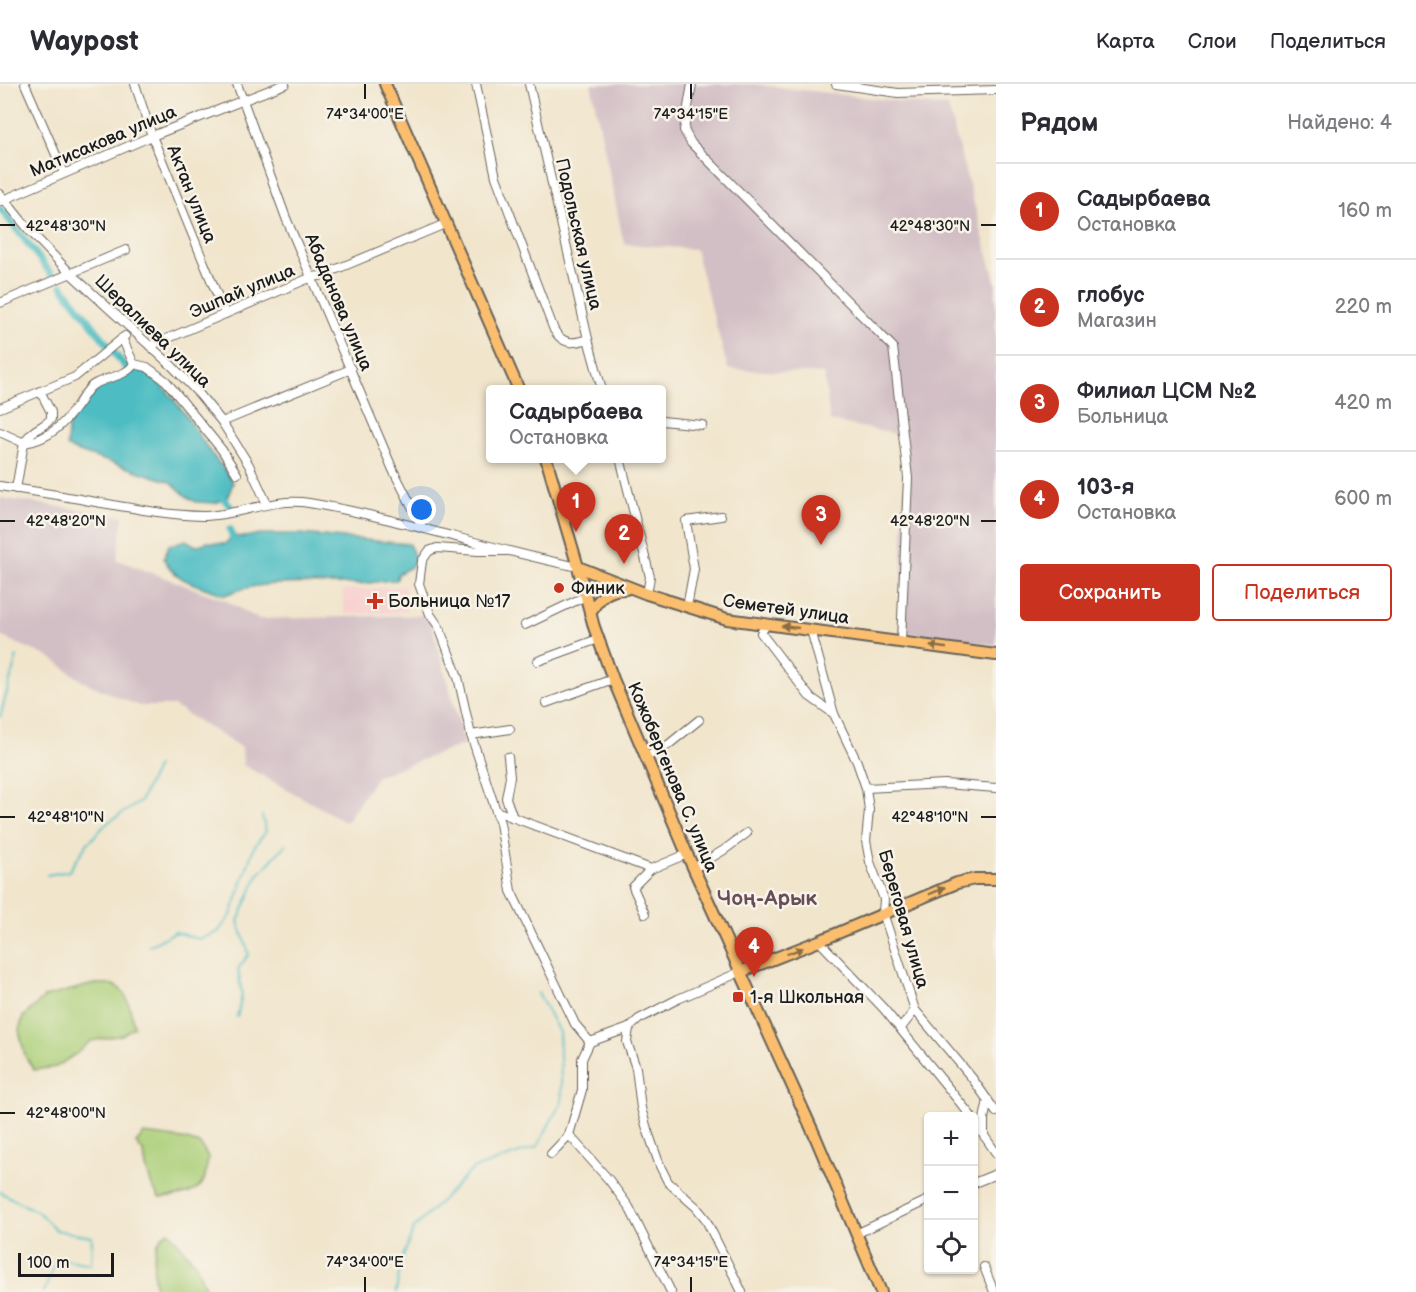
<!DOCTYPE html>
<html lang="ru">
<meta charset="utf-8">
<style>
body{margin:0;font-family:"Balsamiq Sans",sans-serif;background:#f7f7f7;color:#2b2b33}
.controls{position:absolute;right:18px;bottom:18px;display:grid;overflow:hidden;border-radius:6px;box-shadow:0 2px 4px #0004}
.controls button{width:54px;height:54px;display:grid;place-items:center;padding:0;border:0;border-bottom:2px solid #e1e1e2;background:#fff;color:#2b2b33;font:30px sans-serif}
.scale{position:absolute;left:18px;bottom:15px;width:96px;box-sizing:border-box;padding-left:6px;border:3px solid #1c1c1c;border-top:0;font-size:16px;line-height:21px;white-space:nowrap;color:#1c1c1c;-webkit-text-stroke:4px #f7f3e8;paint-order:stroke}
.you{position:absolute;left:422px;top:426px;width:21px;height:21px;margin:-15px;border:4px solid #fff;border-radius:50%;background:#1a73e8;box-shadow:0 0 0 9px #1a73e833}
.badge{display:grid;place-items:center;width:39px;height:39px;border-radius:50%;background:#c8321e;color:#fff;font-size:20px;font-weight:700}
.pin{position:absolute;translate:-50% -50px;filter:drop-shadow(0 2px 3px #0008)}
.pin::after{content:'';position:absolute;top:32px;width:21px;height:18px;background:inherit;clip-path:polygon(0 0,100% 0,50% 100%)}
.popup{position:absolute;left:486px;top:301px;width:180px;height:78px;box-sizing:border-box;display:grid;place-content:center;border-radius:6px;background:#fff;filter:drop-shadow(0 2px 4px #0005);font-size:20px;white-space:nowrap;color:#7c7c81}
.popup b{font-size:22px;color:#2b2b33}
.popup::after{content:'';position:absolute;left:50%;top:100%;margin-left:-12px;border:12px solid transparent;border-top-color:#fff}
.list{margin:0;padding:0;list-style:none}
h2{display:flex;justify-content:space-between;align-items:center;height:78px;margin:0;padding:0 24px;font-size:26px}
h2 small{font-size:20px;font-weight:400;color:#7c7c81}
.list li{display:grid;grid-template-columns:39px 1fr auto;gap:18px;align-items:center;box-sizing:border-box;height:96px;padding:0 24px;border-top:2px solid #e1e1e2}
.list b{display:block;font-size:22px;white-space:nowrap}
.list p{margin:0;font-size:20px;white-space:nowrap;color:#7c7c81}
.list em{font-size:20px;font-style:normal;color:#7c7c81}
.actions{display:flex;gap:12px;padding:18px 24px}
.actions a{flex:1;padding:14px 0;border:2px solid #c8321e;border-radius:6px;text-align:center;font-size:21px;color:#c8321e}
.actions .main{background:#c8321e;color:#fff}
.icon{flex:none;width:33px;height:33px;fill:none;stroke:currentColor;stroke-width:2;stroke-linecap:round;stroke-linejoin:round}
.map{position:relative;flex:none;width:996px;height:1208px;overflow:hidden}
header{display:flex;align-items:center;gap:36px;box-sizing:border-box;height:84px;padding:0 30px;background:#fff;border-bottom:2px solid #e1e1e2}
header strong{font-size:28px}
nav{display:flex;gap:33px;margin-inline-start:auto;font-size:21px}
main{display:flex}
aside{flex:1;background:#fff}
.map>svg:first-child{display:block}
</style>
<header>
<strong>Waypost</strong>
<nav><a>Карта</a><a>Слои</a><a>Поделиться</a></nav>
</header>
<main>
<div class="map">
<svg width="996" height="1208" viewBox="0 0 996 1208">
<rect width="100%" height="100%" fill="#f7f3e8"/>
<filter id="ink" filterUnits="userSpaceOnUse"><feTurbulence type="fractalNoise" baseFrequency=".0167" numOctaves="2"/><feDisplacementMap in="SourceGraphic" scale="12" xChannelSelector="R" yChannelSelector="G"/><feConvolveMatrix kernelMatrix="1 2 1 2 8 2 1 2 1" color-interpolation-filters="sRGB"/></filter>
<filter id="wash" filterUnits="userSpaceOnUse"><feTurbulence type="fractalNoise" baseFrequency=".008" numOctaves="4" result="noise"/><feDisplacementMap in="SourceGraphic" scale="24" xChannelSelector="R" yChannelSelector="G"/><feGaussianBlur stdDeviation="1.35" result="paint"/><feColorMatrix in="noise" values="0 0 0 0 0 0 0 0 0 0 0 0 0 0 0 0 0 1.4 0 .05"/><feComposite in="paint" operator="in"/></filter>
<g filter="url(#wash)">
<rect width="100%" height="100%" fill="#f1e5cc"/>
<polygon fill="#f7d0cf" points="405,502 407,528 345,530 342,506"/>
<g fill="#d2bec5">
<polygon points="591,0 752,0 948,23 996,201 996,561 900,548 906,352 830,337 824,290 728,285 695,165 624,160"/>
<polygon points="0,414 123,432 117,476 225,516 258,535 429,531 465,660 377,692 346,738 243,681 242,664 174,622 139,622 82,597 51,574 0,552"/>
</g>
<g fill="#abcf78" stroke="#64764a" stroke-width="1.5">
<path d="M94 900C100 900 108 899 113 901 129 906 131 929 134 943L122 951 91 957 76 970 56 983 34 986 25 972 19 946 23 933 45 913Z"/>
<path d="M144 1050 183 1055 200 1060 209 1075C206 1081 206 1087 205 1093 200 1112 174 1113 159 1114L152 1102 146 1083 144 1069 136 1059Z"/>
<path d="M169 1147 196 1181 207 1208H156C153 1190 149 1157 169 1147Z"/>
</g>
<g fill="#4ebdc3" stroke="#356c70" stroke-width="1.5">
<path d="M137 285C165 294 192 341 208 365 217 377 226 387 233 399L227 415 215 419 196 418 186 412 171 398 73 366 67 362 68 343 81 317 99 299Z"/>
<path d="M260 450H301L409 460 416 476 411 483 398 490 397 496C383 496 369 500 355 500 313 501 264 494 225 511 202 502 173 498 164 474L169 461 186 456 196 462 207 458 225 460 232 452 245 453Z"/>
</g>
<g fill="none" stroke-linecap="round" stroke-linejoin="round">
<g stroke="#4ebdc3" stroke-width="2">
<polyline points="0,633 17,572"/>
<polyline points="47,791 69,787 87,760 107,739 140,718 157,682"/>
<polyline points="149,862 175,848 199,855 218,848 231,831 254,763 266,747 262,732"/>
<polyline points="237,933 242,911 238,885 249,870 238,837 258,791 286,760"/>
<polyline points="0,1108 38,1128 56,1146 92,1153 91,1180 57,1174 44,1208"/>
<polyline points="396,1208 401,1178 414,1144 473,1085 537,1063 562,1017 559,948 538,909"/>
</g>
<g stroke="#4ebdc3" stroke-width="7">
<polyline points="1,125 52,191"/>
<polyline points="62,202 127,285"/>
<polyline points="220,411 230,422"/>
<polyline points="230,445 232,452"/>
</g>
</g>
</g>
<g filter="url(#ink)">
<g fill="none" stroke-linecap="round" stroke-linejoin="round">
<defs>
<g id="minor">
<polyline points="25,0 64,89"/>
<polyline points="135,0 152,52 225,230"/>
<polyline points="237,0 286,134 393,386 423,444"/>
<path d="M476 0 496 93 554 246C563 261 573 260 588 255"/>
<polyline points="529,0 588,255 602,306"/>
<polyline points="692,0 684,46 691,59 893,263 908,394 901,558"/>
<polyline points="836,0 898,9 996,6"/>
<polyline points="0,110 29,146 70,189 172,282 200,311 222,338 249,381 267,420"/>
<polyline points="1,117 152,52 285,0"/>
<polyline points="0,219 126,166"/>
<polyline points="122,254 134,280 147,283 166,297 222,366 237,390"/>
<polyline points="150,262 312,193 320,192 445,140"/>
<polyline points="0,324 75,293 125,252"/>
<polyline points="662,337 702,341"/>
<polyline points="222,338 351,285"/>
<path d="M0 348 24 359C33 343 42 345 51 335V328L40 307"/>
<polyline points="620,374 650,493 647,510"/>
<path d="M0 402C30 407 60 411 90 417 127 423 164 431 202 432 239 432 272 413 309 419 400 434 488 465 578 483"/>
<path d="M16 405 24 359C49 356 65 339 79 319 83 313 87 305 93 301 105 293 126 293 134 280"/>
<polyline points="506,467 478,467 437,464 429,467 422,477 419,500 430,530 439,543 458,593 471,651 500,739 511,807 575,940 590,958"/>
<polyline points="687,523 694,485 686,437 721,432"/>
<polyline points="525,541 586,512"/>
<polyline points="766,541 761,549 809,612 834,630"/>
<polyline points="811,546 834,630 857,678 866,704 869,726 866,757 870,778 884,815 883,829 915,926 901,944"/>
<polyline points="538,577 598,555"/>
<polyline points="546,619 613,595"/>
<polyline points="471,651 510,645"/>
<polyline points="508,673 510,693 506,714 513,734"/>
<polyline points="645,674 668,661 699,636"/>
<polyline points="866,704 945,700 996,704"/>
<polyline points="496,727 651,785 687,770"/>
<polyline points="694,784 724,766 747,749"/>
<polyline points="645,830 633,803 651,785"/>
<polyline points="819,857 884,925 971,1032"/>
<polyline points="915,926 972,994 996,1028"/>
<polyline points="629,944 627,958 636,984 641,1024 647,1045 660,1082 668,1098 696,1123 705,1134 742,1208"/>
<polyline points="974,1037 996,1069"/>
<polyline points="569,1051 609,1096 629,1123 671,1208"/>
<polyline points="984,1052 984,1035 988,1016"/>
<polyline points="551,1070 569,1051 582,1006 582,975 590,958 629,944 639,935 678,915 740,888"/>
<polyline points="974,1099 996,1090"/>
<polyline points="856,1150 928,1116"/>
<polyline points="984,1183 994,1208"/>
</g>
<g id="major">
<polyline points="385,0 519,306"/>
<polyline points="546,374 578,483 594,543 613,595 687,770 815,1052 881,1208"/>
<polyline points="578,483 647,510 727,535 996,571"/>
<path d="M590 529C599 513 608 505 626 505"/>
<polyline points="740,888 819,857 957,799 975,795 996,795"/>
</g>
</defs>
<use href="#minor" stroke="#67625a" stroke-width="10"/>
<use href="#major" stroke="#67625a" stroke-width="14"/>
<use href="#minor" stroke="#fff" stroke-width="8"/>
<use href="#major" stroke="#fabe6e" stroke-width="10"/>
</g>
<defs><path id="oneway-solid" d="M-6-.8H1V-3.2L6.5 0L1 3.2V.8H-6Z" transform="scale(1.5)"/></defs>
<g fill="#8b6d45">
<use href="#oneway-solid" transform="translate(790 543) rotate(-174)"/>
<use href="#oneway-solid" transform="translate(938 563) rotate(-172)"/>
<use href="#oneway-solid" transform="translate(937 807) rotate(-22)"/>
<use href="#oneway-solid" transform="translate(795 867) rotate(-21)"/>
</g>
</g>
<path fill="none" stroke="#1c1c1c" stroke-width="2" d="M365 0V15M691 0V15M0 141H15M981 141H996M0 437H15M981 437H996M0 733H15M981 733H996M0 1029H15M365 1193V1208M691 1193V1208"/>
<g fill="#c8321e" stroke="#f7f3e8" stroke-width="2">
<circle cx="559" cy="504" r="6"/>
<path d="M372 508h6v6h6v6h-6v6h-6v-6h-6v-6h6z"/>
<rect x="732" y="907" width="12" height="12" rx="3"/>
</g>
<g text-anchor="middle" stroke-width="5" stroke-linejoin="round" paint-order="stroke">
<g font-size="18" fill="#1c1c1c" stroke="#f7f3e8">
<text transform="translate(103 57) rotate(-23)" y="6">Матисакова улица</text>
<text transform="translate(192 110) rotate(68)" y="6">Актан улица</text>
<text transform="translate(579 150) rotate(77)" y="6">Подольская улица</text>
<text transform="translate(242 207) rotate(-23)" y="6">Эшпай улица</text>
<text transform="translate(339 218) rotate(67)" y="6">Абаданова улица</text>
<text transform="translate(153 247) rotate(44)" y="6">Шералиева улица</text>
<text transform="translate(786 525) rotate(8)" y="6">Семетей улица</text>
<text transform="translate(673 693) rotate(67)" y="6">Кожобергенова С. улица</text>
<text transform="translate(904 835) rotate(74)" y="6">Береговая улица</text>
</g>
<g font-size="18" fill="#1c1c1c" stroke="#f7f3e8" text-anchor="start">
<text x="571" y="510">Финик</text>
<text x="388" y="523">Больница №17</text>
<text x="750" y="919">1-я Школьная</text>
</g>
<g font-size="21" font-weight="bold" fill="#674d58" stroke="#f7f3e8">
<text x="767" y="821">Чоң-Арык</text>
</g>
</g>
<g font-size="15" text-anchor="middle" fill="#1c1c1c" stroke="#f7f3e8" stroke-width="5" stroke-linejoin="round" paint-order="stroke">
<text x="365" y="35">74°34'00"E</text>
<text x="691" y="35">74°34'15"E</text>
<text x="66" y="147">42°48'30"N</text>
<text x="930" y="147">42°48'30"N</text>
<text x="66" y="442">42°48'20"N</text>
<text x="930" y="442">42°48'20"N</text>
<text x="66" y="738">42°48'10"N</text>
<text x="930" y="738">42°48'10"N</text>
<text x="66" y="1034">42°48'00"N</text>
<text x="365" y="1183">74°34'00"E</text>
<text x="691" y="1183">74°34'15"E</text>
</g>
</svg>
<div class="controls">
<button>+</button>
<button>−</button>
<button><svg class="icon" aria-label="locate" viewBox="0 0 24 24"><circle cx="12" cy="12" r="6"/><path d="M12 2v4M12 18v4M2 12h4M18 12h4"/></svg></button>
</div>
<div class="scale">100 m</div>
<div class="you"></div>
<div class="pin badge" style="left:576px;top:448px">1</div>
<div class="popup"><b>Садырбаева</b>Остановка</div>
<div class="pin badge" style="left:624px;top:480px">2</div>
<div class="pin badge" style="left:821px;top:461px">3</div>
<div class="pin badge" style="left:754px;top:893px">4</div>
</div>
<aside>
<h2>Рядом<small>Найдено: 4</small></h2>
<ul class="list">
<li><span class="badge">1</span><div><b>Садырбаева</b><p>Остановка</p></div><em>160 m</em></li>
<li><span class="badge">2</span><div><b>глобус</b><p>Магазин</p></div><em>220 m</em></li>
<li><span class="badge">3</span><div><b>Филиал ЦСМ №2</b><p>Больница</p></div><em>420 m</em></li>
<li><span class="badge">4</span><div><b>103-я</b><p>Остановка</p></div><em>600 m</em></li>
</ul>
<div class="actions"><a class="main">Сохранить</a><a>Поделиться</a></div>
</aside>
</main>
